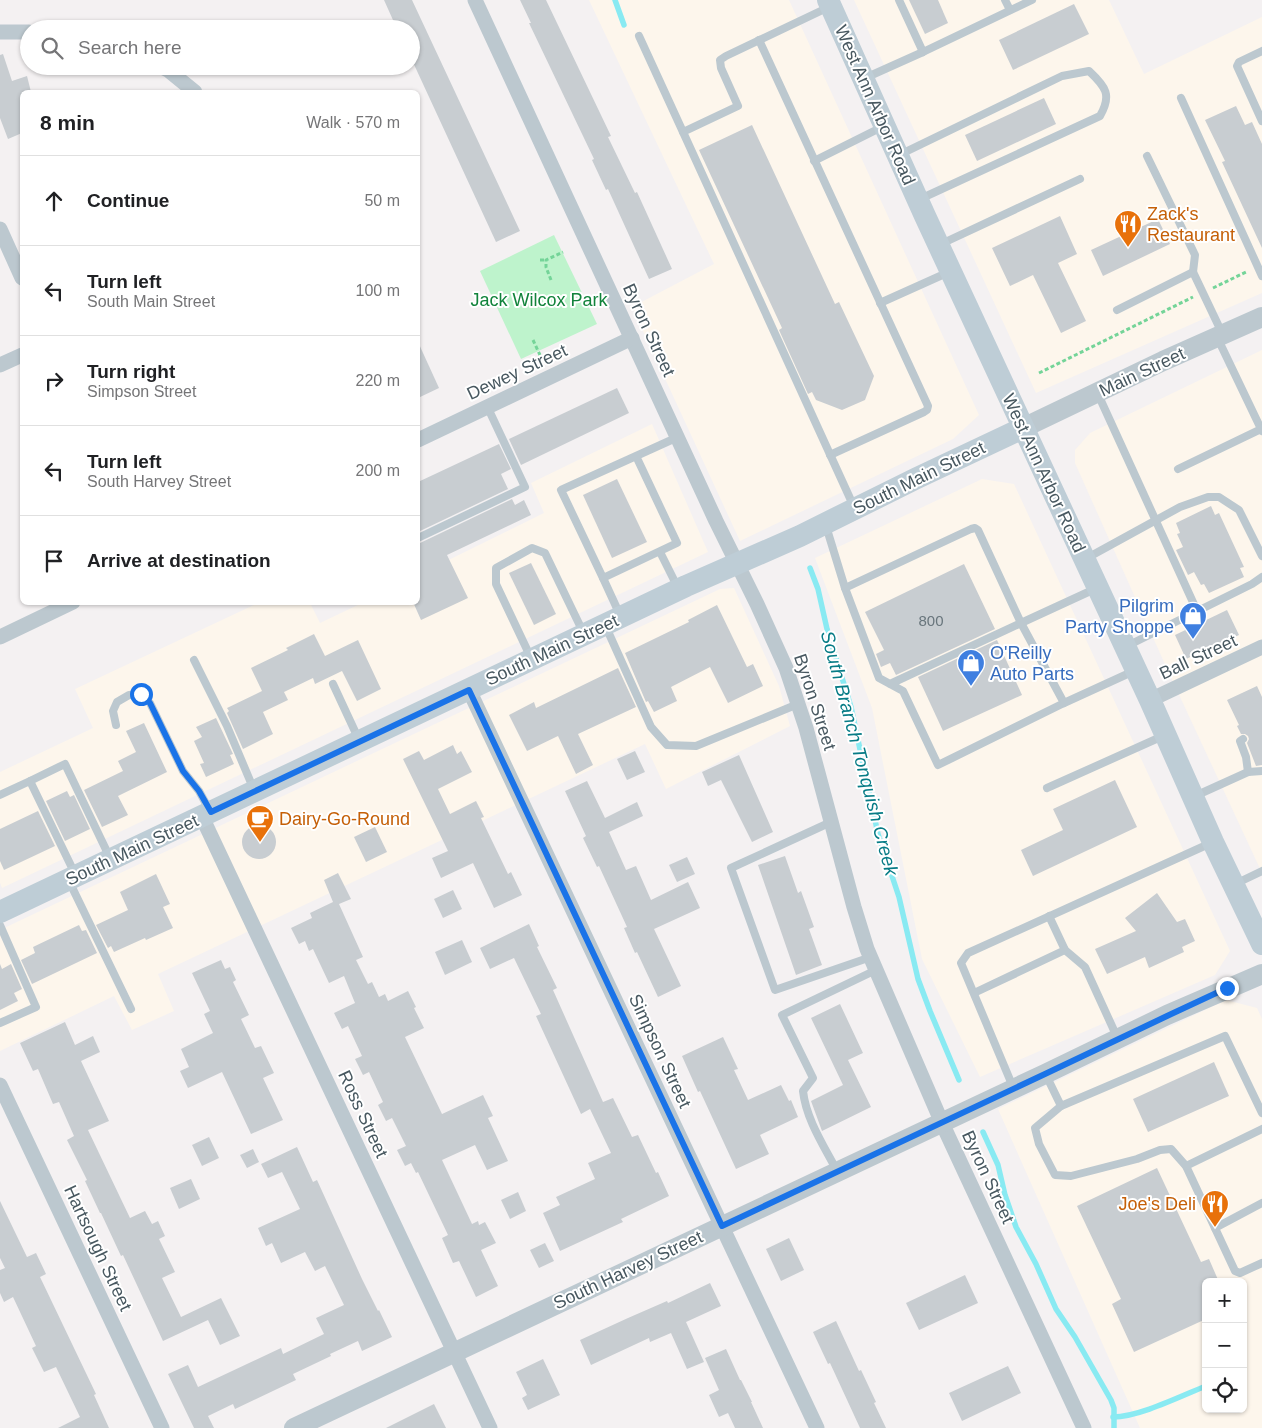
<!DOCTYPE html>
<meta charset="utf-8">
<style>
body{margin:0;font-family:Helvetica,sans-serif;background:#f6f6f6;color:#202124}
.controls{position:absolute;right:15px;bottom:15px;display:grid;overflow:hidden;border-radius:8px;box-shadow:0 1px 4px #0004}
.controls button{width:45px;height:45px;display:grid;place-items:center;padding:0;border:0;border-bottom:1px solid #e0e0e0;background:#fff;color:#202124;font:25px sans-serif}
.stop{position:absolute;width:15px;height:15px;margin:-11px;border:4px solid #1a73e8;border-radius:50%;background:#fff}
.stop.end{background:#1a73e8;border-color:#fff;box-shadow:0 1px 5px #0008}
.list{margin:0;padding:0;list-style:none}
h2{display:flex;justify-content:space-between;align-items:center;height:65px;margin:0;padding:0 20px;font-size:21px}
h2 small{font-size:16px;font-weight:400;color:#757577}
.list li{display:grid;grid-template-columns:32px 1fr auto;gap:15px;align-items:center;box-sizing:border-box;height:90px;padding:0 20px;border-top:1px solid #e0e0e0}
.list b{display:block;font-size:19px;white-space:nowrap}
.list p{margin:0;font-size:16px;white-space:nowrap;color:#757577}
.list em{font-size:16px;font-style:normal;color:#757577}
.icon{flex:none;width:28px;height:28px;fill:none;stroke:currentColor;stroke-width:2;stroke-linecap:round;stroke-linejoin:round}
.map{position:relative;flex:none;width:1262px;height:1428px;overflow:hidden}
.search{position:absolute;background:#fff;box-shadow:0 1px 4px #0004;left:20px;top:20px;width:400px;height:55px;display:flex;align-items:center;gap:12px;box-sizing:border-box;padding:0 18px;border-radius:28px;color:#757577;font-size:19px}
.panel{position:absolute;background:#fff;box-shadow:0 1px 4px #0004;left:20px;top:90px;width:400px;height:515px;border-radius:8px}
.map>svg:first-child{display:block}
</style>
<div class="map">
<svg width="1262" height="1428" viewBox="0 0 1262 1428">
<rect width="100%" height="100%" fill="#f4f1f2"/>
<g fill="#fdf6ec" fill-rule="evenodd">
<polygon points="589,0 789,0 979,415 953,439 740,541 632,307 714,264"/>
<polygon points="854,0 1109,0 1144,74 1262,17 1262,293 1036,393"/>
<polygon points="1262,350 1262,873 1168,671 1075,463 1075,450 1090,433"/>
<polygon points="652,424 708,552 2,888 0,883 0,772 93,728 75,689 258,603 310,603 320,623 362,603 418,602 418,575 544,513 531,483"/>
<polygon points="982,479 1014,484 1230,951 1215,975 980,1077 922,959 872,708 815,558"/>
<polygon points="734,588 779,686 790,726 666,789 645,744 158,974 174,1011 132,1030 114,996 0,1051 0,930 720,589"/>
<path d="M1226 1000 1257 1008 1262 1019V1428H1140L998 1109ZM1206 1282H1243V1409H1206Z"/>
</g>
<polygon fill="#bef3cc" points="554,235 597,324 521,359 480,271"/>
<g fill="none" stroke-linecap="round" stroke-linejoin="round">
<g stroke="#89eaf2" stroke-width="5.5">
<polyline points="615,0 624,25"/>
<polyline points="810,568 818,589 827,629 851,707 878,834 899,897 918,979 930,1011 959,1080"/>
<polyline points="983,1132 998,1165 1005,1195 1016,1227 1036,1264 1056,1309 1075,1337 1111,1400 1114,1408 1114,1428"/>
<path d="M1113 1417C1139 1417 1181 1396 1206 1386"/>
</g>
</g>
<g fill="#c8cdd1">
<polygon points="384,0 412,0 520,231 496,242 411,58 411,29 397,29"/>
<polygon points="520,0 546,0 611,136 608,137 635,193 637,192 672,269 649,279 608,189 606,190 592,160 594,159 529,23 531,23"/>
<polygon points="909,0 938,0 948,23 925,34"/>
<polygon points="1074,4 1089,34 1013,70 999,40"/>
<polygon points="3,54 12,81 27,76 31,92 22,92 22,133 8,139 0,118 0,55"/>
<polygon points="1044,98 1056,124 977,161 965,135"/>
<polygon points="1236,106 1245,125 1252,122 1262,144 1262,248 1222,162 1225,161 1205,120"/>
<polygon points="752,125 835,304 839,302 874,376 865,400 842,410 816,400 812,392 808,394 779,330 782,328 699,150"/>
<polygon points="1060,216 1077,254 1058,263 1086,321 1061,333 1033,275 1010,286 992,248"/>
<polygon points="1158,219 1170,244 1103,276 1091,250"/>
<polygon points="418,342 439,388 418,398"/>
<polygon points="617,388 629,413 521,465 509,439"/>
<polygon points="499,444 511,469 501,474 508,489 418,532 418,482"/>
<polygon points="617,479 647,542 612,558 583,495"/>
<polygon points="512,499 515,505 524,500 531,515 447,555 468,598 421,620 413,602 418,602 418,544"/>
<polygon points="1211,506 1215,515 1219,513 1244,567 1240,568 1244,577 1209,593 1204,584 1201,585 1194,572 1188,575 1176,550 1183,547 1177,534 1180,533 1176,523"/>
<polygon points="531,563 556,614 534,625 509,573"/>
<polygon points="964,564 995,629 896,675 890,663 881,667 876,654 884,650 865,612"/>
<polygon points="717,605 747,667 753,664 763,686 728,703 710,667 671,687 677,701 654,712 648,701 646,702 625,653 689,622 688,620"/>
<polygon points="1227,610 1239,635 1186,659 1175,635"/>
<polygon points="314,634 325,656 358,640 381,689 357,701 342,671 315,684 313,678 284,692 288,700 263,712 273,734 243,749 227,713 229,711 227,708 262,691 251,668 288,650 286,648"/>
<polygon points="997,640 1022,695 943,731 918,677"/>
<polygon points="618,668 636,707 578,734 593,765 576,774 558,736 527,751 509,715 534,702 536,708"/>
<polygon points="1257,686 1262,697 1262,765 1256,766 1247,743 1249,739 1248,736 1245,734 1241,734 1237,726 1239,725 1227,700"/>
<polygon points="216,718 233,754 230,755 234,764 206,777 200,764 204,763 194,741 202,737 196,727"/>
<polygon points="144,723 167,772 118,796 128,815 102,827 84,790 123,771 118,761 136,752 126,731"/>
<polygon points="453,745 457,754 461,751 472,772 438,789 450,814 476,801 484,817 481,818 508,874 511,872 522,895 494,908 473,863 441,878 432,858 448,851 403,759 419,751 424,760"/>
<polygon points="635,751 645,772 627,780 617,759"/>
<polygon points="739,755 773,832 752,842 721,780 708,786 702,772"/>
<polygon points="1115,780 1137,827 1033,876 1021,850 1063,830 1053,809"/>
<polygon points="587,781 605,818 637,802 643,816 609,832 626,870 636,866 651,900 688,882 700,908 654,929 681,986 658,997 637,952 635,953 624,928 627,927 599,866 597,867 583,838 586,836 565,791"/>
<polygon points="67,791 70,797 74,795 90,829 65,841 46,801"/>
<polygon points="38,811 55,846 4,870 0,861 0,829"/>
<circle cx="259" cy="842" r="17"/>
<polygon points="375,827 387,852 366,862 354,837"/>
<polygon points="785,856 798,893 801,891 814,927 809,929 822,965 796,975 758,865"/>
<polygon points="687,857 695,874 677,882 669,865"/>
<polygon points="338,873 351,899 339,904 363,957 356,960 368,984 372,982 379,997 385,994 388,1001 408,991 416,1007 414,1008 424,1028 405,1037 442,1114 483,1095 493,1116 488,1118 508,1161 487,1170 475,1145 442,1160 472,1224 478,1221 479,1225 485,1222 496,1243 481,1250 498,1286 476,1297 459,1261 453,1263 442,1238 448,1235 418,1172 416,1173 411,1163 405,1166 397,1150 406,1146 392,1118 386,1121 378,1105 383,1102 369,1072 363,1075 355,1059 362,1056 348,1026 342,1029 334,1013 355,1003 344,976 329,983 313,949 309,951 305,941 299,944 291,928 312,918 310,913 333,902 324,880"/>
<polygon points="156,874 170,904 163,907 173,928 146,940 145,938 114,952 111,946 108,948 96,925 128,910 120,892"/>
<polygon points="453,890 462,909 443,918 434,899"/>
<polygon points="1157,893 1177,922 1185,919 1195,941 1182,947 1184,952 1149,968 1145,957 1107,974 1095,949 1136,931 1125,918"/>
<polygon points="529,924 539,946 537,947 557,988 553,990 603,1102 613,1098 632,1137 638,1135 656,1173 658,1172 669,1196 621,1219 623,1222 560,1251 543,1213 560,1205 556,1197 595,1179 588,1163 611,1153 590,1109 581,1114 536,1016 541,1014 514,958 490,969 480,948"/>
<polygon points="79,925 82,931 86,930 97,953 32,984 21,960 35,953 33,947"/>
<polygon points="462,940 472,962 445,975 435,952"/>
<polygon points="221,960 225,969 230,967 236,980 233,982 249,1015 241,1019 255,1048 261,1046 274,1073 263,1078 283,1120 251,1134 222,1072 188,1088 180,1071 189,1067 181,1049 213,1033 204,1014 210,1011 192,973"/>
<polygon points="0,964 2,969 11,964 22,989 14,993 18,1001 0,1010"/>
<polygon points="840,1004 863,1053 848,1060 871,1107 822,1131 811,1101 843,1085 811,1018"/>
<polygon points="65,1022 75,1045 93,1036 100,1052 81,1061 109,1121 88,1130 130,1218 145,1211 152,1224 158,1221 165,1236 159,1239 175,1272 162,1278 181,1317 221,1298 240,1336 220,1345 208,1320 163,1341 123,1255 121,1256 101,1213 100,1213 85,1181 87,1180 67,1140 74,1136 59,1102 53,1104 38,1069 33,1071 20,1043"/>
<polygon points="723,1037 738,1069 734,1070 748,1100 781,1085 789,1101 791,1100 798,1117 760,1135 769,1154 736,1169 700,1091 698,1092 682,1056"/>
<polygon points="1214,1062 1229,1096 1148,1132 1133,1099"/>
<polygon points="209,1137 219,1158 202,1166 192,1145"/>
<polygon points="297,1147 313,1182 317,1180 362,1279 378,1311 379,1310 392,1337 362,1351 358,1341 330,1354 331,1356 293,1374 296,1380 235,1409 233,1404 208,1416 214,1428 194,1428 168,1374 188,1365 198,1387 281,1348 283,1354 324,1334 316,1318 344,1305 325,1266 315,1271 305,1252 281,1263 272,1243 266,1246 258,1228 300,1209 282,1172 268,1178 261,1164"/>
<polygon points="253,1149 259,1162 247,1168 240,1155"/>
<polygon points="1157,1168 1201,1262 1209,1259 1219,1282 1206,1282 1206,1319 1134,1352 1112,1304 1121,1299 1077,1206"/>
<polygon points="191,1179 200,1199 179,1209 170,1188"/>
<polygon points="518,1192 526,1211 510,1219 501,1200"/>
<polygon points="0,1201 27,1257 36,1253 46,1274 40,1277 96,1394 94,1395 109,1428 58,1428 80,1417 56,1367 44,1372 32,1348 36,1346 13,1297 4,1302 0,1293 0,1270 5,1268 0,1258"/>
<polygon points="789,1238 804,1270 781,1281 766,1249"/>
<polygon points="545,1243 554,1261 539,1268 530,1250"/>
<polygon points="965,1275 978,1303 919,1330 906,1303"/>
<polygon points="710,1283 721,1306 686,1322 704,1362 687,1369 671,1333 650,1342 649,1338 591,1365 580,1340 628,1318 667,1301 668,1303"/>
<polygon points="836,1321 859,1371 861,1370 876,1402 874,1403 886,1428 860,1428 830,1363 828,1364 813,1332"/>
<polygon points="726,1349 740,1380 741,1380 752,1402 751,1402 763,1428 735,1428 728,1413 719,1417 709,1395 719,1390 705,1358"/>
<polygon points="543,1359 560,1395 528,1410 522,1398 527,1395 516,1372"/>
<polygon points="1008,1366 1021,1393 962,1421 949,1393"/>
<polygon points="434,1404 446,1428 386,1428"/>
</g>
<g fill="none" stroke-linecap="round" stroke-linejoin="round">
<g stroke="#74d498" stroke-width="3" stroke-dasharray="4 2.5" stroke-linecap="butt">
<polyline points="540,260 546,260"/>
<polyline points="551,280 546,267 546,260 563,252"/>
<polyline points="1213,288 1248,271"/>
<polyline points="533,340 540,355"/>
<polyline points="1039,373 1193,297"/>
</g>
<g stroke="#bcc8cf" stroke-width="8">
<polyline points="899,0 923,52"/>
<polyline points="1005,0 1010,10"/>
<polyline points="829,7 726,56 720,60 721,68 738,106 683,132 854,507"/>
<polyline points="639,36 683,132"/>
<polyline points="759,40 928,406 927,410 924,412 830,455"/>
<polyline points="1262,51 1239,62 1237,66 1262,121"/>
<polyline points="865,78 923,52 1032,0"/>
<polyline points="1181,98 1262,276"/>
<path d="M899 155 1062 76 1089 71C1106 87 1112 95 1100 116L920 199"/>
<polyline points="1147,156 1195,255 1193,272"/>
<polyline points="814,161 882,127"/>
<polyline points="941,244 1080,179"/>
<polyline points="880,303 949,272"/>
<polyline points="1117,310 1193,272 1222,333"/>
<polyline points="1217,337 1262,431"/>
<polyline points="1097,392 1197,611"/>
<polyline points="636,456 677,543 603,578 561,490 678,437"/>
<polyline points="1178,469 1261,429"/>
<polyline points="826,526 845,588 879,678 903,691 938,765 1064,703 1021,623 890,684"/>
<polyline points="418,538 525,487 487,406"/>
<polyline points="660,552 678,588"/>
<polyline points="1087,558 1180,507 1208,497 1219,497 1239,510 1262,556"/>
<polyline points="603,578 620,615"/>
<polyline points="845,588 971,529 975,528 978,530 1021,623 1097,588"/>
<polyline points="606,627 651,727 667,745 696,746 798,704"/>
<polyline points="1127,646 1252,584 1262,577"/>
<polyline points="531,658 496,584 496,568 532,548 545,553 583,632"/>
<polyline points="194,660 227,726 254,790"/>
<polyline points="333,684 359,740"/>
<polyline points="1064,703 1134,671"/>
<polyline points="116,725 113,711 117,702 129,695 141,694 150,703 183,771 199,791 210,811"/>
<polyline points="1243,739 1240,741 1246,757 1248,772"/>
<polyline points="30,781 65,764 110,858"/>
<polyline points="1047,788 1163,736"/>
<polyline points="0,795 30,781 75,874"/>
<polyline points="1195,796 1248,772 1262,771"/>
<polyline points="831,822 731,868 775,990 871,957"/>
<polyline points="69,881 131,1009"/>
<polyline points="1235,884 1262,871"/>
<polyline points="1049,916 1065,950 1085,967 1117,1037"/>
<polyline points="0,925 36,1007 0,1023"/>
<polyline points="974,993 1065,950"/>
<polyline points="1046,1075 1061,1106 1225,1036 1262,1113"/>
<polyline points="1013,1087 961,963 968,953 1211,843"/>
<polyline points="1061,1106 1035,1128 1039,1144 1055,1175 1071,1176 1137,1159 1160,1150 1171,1149 1186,1166 1235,1271 1240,1273 1262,1263"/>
<polyline points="1186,1166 1262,1129"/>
<path d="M837 1171C824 1146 806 1119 803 1091L813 1078 782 1015 876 970"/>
<polyline points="1215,1228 1262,1203"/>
</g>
<g stroke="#bcc8cf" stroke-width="15">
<polyline points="475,0 716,521 757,604 786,668 806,728 854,907 867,949 942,1123 1084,1428"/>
<polyline points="0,32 29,32"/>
<polyline points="160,66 168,70 195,92"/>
<polyline points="0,229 22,278"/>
<polyline points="0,365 22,355"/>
<polyline points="418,440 632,338"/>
<polyline points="0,637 73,602"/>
<polyline points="469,690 817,1428"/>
<polyline points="1150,700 1262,647"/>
<polyline points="202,817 490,1428"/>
<polyline points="0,1085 162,1428"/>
</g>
<g stroke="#bcc8cf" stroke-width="20">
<polyline points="1023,428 1163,361 1262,317"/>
<polyline points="294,1428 1045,1074 1167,1015 1262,974"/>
</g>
<g stroke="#becdd6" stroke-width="22">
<polyline points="828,0 925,216 1150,700 1213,842 1262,944"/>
<polyline points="0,912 686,586 800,536 917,478 1023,428"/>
</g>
</g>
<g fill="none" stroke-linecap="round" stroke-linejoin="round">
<polyline stroke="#1a73e8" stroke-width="6" points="141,694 150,703 183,771 199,791 211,812 469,690 722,1226 1045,1074 1167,1016 1227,988"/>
</g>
<defs>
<symbol id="restaurant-pin" viewBox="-11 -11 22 30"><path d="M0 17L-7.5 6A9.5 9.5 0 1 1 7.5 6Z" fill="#e8710a" stroke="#fff"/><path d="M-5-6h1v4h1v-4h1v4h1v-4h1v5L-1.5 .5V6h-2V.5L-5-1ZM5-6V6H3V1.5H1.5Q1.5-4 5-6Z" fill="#fff"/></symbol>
<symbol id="shop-pin" viewBox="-11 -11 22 30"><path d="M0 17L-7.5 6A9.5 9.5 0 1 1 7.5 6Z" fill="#3f7fe0" stroke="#fff"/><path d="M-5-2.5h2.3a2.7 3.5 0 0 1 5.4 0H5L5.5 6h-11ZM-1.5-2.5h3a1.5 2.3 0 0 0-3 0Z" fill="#fff"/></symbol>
<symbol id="cafe-pin" viewBox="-11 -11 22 30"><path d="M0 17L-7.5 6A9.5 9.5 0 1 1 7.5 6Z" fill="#e8710a" stroke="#fff"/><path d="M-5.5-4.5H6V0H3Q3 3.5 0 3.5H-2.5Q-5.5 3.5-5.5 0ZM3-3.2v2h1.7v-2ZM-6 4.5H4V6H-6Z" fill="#fff"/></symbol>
</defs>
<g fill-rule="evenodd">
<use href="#restaurant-pin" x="1112" y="208" width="32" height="43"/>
<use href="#shop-pin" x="1177" y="600" width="32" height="43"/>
<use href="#shop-pin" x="955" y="647" width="32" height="43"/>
<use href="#cafe-pin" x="244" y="803" width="32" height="43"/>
<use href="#restaurant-pin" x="1199" y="1188" width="32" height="43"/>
</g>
<g text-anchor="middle" stroke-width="4" stroke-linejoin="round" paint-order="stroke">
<g font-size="15" fill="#68757c">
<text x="931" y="626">800</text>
</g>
<g font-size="18" fill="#485860" stroke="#fff">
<text transform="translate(875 105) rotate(66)" y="6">West Ann Arbor Road</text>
<text transform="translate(649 330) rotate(65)" y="6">Byron Street</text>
<text transform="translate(517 372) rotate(-25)" y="6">Dewey Street</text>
<text transform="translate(1142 372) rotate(-25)" y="6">Main Street</text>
<text transform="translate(1044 473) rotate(65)" y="6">West Ann Arbor Road</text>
<text transform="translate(919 478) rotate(-26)" y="6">South Main Street</text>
<text transform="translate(552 650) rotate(-25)" y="6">South Main Street</text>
<text transform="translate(1198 657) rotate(-25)" y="6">Ball Street</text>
<text transform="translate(815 702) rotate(72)" y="6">Byron Street</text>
<text transform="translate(132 850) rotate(-25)" y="6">South Main Street</text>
<text transform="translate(660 1051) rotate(65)" y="6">Simpson Street</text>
<text transform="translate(363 1114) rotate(65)" y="6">Ross Street</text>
<text transform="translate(988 1177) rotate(65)" y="6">Byron Street</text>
<text transform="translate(98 1248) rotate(65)" y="6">Hartsough Street</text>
<text transform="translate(628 1270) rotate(-25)" y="6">South Harvey Street</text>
</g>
<g font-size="18" fill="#c56008" stroke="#fff" text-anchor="start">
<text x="1147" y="220">Zack's<tspan x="1147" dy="21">Restaurant</tspan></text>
<text x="279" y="825">Dairy-Go-Round</text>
<text x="1196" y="1210" text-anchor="end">Joe's Deli</text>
</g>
<g font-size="18" fill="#11833b" stroke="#fff">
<text x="539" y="306">Jack Wilcox Park</text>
</g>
<g font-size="18" fill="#366cbe" stroke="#fff" text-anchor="end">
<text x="1174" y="612">Pilgrim<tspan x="1174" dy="21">Party Shoppe</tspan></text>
<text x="990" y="659" text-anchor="start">O'Reilly<tspan x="990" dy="21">Auto Parts</tspan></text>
</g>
<g font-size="19" font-style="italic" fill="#077c86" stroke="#fff">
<text transform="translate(860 753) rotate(75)" y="7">South Branch Tonquish Creek</text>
</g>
</g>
</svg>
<div class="controls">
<button>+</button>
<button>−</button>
<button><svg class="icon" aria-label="locate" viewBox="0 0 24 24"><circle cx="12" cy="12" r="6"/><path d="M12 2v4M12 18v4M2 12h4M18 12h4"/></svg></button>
</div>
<div class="stop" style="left:141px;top:694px"></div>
<div class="stop end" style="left:1227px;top:988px"></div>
<div class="search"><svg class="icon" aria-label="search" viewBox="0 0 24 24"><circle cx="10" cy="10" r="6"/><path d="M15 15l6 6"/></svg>Search here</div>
<section class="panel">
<h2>8 min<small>Walk · 570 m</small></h2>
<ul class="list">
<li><svg class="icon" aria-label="ahead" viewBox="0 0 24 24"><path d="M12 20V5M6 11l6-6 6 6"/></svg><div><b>Continue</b></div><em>50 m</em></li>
<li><svg class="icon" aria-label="left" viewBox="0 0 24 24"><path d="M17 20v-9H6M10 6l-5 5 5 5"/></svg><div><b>Turn left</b><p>South Main Street</p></div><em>100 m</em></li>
<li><svg class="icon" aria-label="right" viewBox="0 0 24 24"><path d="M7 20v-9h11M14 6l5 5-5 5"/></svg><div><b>Turn right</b><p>Simpson Street</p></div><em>220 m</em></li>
<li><svg class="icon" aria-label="left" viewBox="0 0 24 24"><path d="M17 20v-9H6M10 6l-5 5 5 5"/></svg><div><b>Turn left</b><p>South Harvey Street</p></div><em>200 m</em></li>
<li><svg class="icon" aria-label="arrive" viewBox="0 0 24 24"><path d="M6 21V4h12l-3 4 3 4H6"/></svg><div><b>Arrive at destination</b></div></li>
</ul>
</section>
</div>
